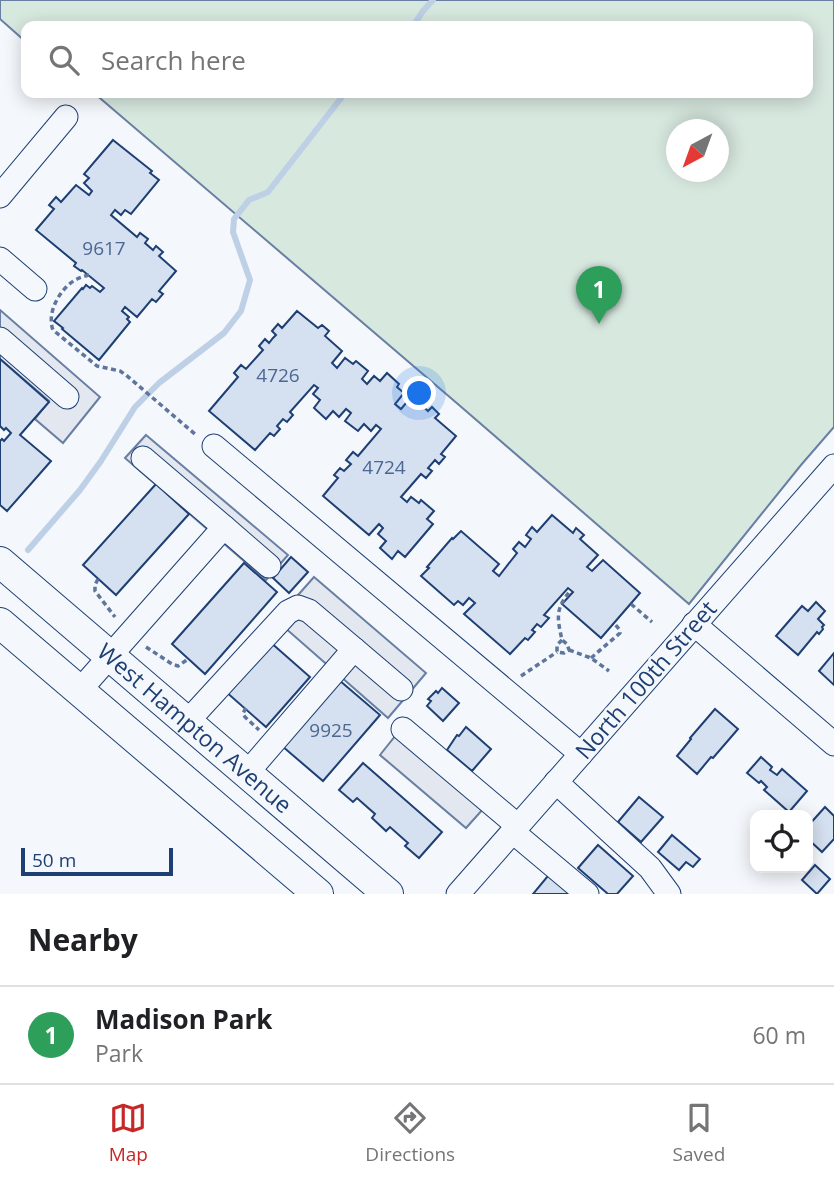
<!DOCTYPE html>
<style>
body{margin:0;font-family:"Open Sans",sans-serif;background:#f6f6f6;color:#202124}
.controls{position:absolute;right:21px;bottom:21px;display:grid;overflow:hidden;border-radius:14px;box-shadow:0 4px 18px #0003}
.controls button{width:63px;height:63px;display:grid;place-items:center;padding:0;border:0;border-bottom:2px solid #e0e0e0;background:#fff;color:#202124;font:35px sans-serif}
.compass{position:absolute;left:666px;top:119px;width:63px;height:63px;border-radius:50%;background:#fff;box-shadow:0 4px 18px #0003;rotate:221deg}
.scale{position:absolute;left:21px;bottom:18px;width:152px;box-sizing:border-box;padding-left:7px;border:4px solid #1d3f73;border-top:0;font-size:19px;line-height:24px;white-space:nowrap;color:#1d3f73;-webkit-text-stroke:5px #f4f7fb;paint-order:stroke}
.you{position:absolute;left:420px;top:394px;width:24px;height:24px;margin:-18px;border:5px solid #fff;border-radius:50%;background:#1a73e8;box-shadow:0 0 0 10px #1a73e833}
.badge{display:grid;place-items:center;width:46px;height:46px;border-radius:50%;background:#c62828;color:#fff;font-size:23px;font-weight:700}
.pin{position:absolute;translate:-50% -58px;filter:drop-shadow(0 2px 4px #0008)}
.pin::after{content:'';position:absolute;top:37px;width:24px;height:21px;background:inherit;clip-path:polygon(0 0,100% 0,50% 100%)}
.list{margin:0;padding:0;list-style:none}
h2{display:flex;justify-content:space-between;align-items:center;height:91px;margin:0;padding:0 28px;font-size:30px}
h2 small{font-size:23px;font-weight:400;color:#757577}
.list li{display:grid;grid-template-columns:46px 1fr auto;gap:21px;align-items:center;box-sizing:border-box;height:98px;padding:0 28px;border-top:2px solid #e0e0e0}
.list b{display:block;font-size:26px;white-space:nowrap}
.list p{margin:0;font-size:23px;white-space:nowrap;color:#757577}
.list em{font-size:23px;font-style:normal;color:#757577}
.icon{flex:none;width:38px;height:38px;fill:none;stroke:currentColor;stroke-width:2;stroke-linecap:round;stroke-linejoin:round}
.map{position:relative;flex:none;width:834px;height:894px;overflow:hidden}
.search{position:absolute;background:#fff;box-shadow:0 4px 18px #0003;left:21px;right:21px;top:21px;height:77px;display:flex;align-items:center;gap:18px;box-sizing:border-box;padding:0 24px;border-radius:14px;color:#757577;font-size:26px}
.sheet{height:189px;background:#fff}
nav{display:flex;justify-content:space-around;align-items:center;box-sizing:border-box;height:98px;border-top:2px solid #e0e0e0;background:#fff;font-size:19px;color:#757577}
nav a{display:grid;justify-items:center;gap:4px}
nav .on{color:#c62828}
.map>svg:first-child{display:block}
</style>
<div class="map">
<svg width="834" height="894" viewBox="0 0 834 894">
<rect width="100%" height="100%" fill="#f4f7fb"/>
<path fill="#d7e8df" stroke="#687fa3" stroke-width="2" fill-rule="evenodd" d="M0 0H834V427L801 465 689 604 459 405 94 93H808V26H26V42L0 19ZM676 130H718V172H676Z"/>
<g fill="#e3e8f0" stroke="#687fa3" stroke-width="2">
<polygon points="0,310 100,397 63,443 35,419 49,401 0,359"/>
<polygon points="146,435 288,555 266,580 125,458"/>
<polygon points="314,577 426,673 388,718 276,620"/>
<polygon points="404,725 492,799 466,828 380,755"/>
</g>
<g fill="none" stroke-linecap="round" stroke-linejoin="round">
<g stroke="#bed0e5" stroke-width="6">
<polyline points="413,26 423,11 433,0"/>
<polyline points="28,550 80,490 101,461 135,407 159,383 224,333 241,311 250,280 233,232 234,219 249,200 268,192 345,93"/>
</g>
</g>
<g fill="#d5e0f0" stroke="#1d3f73" stroke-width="2">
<polygon points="113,140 152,171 150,173 159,180 131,214 125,210 121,215 115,210 111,215 137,237 140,233 148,239 145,243 153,250 156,246 163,252 159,256 176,271 159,291 163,294 156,302 152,299 137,317 125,307 122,311 129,317 127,319 130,322 99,360 62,329 63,328 54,321 82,288 83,289 86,285 90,288 92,286 100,292 104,288 82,270 81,271 74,266 76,263 36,230 54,209 49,205 56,197 61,202 76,185 89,195 92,191 84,183 89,178 84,174"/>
<polygon points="297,311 318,328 322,325 329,331 325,336 342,351 332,363 337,368 345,358 353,364 356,361 368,371 362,379 367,384 374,376 380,381 387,373 399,384 397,387 404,393 395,404 401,409 412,396 428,411 432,407 439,414 435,418 456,436 441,454 445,457 439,464 435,460 428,468 432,471 426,478 421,474 401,497 407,502 411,497 419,503 421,500 434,511 427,519 433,524 405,557 398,551 392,559 380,548 386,541 378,534 383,528 379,524 369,535 323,496 338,478 334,475 340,468 344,471 351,464 346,460 353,452 358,456 381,429 376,425 371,431 364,424 358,431 345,421 351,413 346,409 339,417 333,411 326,419 314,408 320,400 313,394 318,388 314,385 290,412 293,415 287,422 283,419 277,426 280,429 274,436 270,433 255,450 209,411 238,377 234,373 241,365 246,369 263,350 259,346 265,339 269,343 273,338 276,335 272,331 278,324 282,328"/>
<polygon points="0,359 49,402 20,435 51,461 7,511 0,505 0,441 2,439 4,441 11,433 6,428 4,430 0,426"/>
<polygon points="156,484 189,514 116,595 83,565"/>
<polygon points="552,515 573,533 576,528 584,535 580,539 598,555 587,567 592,571 603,560 640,593 601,638 562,604 573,592 568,588 544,615 549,618 541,627 537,624 532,630 535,632 528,640 525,638 510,654 464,614 475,603 469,598 463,605 458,601 454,605 421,576 429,568 427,567 452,538 453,539 461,531 499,564 493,571 499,576 517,553 513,549 519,542 525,547 531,539 526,535 532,527 537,532"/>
<polygon points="291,557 308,572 289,593 273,578"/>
<polygon points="244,563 277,592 205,674 172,644"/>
<polygon points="816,602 825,611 818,619 824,625 822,627 823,629 819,634 817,632 798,655 776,636 802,606 808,611"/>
<polygon points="269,641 310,677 266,727 225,691"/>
<polygon points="834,653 834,685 819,671"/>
<polygon points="339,680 380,715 323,781 282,746"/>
<polygon points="442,688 459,703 443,721 427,706 431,701 428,699 436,691 438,693"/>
<polygon points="715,709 738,729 713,758 711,757 697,774 677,756 691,739 690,738"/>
<polygon points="466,727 491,749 472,771 447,750 457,735 459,736"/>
<polygon points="761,757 772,767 770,770 777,775 782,769 807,791 789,812 764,790 767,787 761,781 759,783 747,773"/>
<polygon points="363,763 442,832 419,858 405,846 408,843 390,827 386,831 372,818 375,814 357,798 353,802 339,790"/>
<polygon points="639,797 663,817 641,842 618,822"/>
<polygon points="825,807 834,816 834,839 822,852 808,839 808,826"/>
<polygon points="672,835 700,859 693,867 686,862 679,870 658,852"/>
<polygon points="598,845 633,876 617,894 608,894 578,868"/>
<polygon points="815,865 830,879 817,894 802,880"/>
<polygon points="552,871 574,894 533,894"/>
</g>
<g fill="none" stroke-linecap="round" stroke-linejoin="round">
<defs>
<g id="minor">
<polyline points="0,196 66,117"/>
<polyline points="0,259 35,289"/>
<polyline points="0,339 67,397"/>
<polyline points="214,446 581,754"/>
<polyline points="224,527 269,566"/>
<polyline points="694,624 834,744"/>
<polyline points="354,649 401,689"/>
<polyline points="80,690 224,527 143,458"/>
<polyline points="187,722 288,612 298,607 309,611 354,649 247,773"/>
<polyline points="403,729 518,826"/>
<polyline points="556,782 650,868 669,894"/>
<polyline points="513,832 587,894"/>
<polyline points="458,894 834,466"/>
</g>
<g id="major">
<path id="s1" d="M0 562 388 894"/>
<polyline points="0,623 318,894"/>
</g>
</defs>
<use href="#minor" stroke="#1d3f73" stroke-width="25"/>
<use href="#major" stroke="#1d3f73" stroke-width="32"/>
<g stroke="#5e769c" stroke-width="3.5" stroke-dasharray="5 3.5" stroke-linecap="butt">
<path d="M89 275C85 276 81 277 77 279 61 287 46 312 53 330L97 366 120 371 126 375 196 435"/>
<polyline points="98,579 95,585 95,591 115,617"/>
<polyline points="631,604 652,622"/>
<path d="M562 640 557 645V652L564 653 569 650 567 644 562 640C557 617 555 609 571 590"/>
<polyline points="146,647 172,664 178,666 188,659"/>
<polyline points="569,650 591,658 609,671"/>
<polyline points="591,658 620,633 619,629 614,623"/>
<polyline points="521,676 557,652"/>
<polyline points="246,708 243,713 245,717 259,730"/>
</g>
<use href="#minor" stroke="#f4f7fb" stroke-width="23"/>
<use href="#major" stroke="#f4f7fb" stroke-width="30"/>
</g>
<g text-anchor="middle" stroke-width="5" stroke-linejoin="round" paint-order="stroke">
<g font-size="19" fill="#4b6792">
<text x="104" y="255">9617</text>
<text x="278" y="382">4726</text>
<text x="384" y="474">4724</text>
<text x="331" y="737">9925</text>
</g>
<g font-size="23" fill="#1d3f73" stroke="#f4f7fb">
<text transform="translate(646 680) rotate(-49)" y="8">North 100th Street</text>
<text dy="8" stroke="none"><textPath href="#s1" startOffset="256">West Hampton Avenue</textPath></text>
</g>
</g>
</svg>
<div class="controls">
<button><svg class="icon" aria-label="locate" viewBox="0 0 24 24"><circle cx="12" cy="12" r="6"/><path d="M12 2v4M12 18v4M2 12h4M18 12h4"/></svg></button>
</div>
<svg class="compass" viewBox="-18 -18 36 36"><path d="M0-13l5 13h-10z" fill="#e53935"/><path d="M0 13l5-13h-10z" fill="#757577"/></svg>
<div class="scale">50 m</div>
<div class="you"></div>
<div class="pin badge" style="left:599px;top:324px;background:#2e9e5b">1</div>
<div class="search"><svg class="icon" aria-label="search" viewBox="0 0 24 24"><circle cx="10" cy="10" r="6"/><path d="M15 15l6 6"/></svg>Search here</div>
</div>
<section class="sheet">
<h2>Nearby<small></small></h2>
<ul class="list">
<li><span class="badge" style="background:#2e9e5b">1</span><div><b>Madison Park</b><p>Park</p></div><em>60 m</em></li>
</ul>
</section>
<nav>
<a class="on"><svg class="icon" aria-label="map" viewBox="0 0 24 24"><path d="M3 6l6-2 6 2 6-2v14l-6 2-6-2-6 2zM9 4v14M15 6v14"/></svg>Map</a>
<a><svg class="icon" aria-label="directions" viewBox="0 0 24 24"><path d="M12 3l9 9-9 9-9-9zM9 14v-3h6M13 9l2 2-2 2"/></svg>Directions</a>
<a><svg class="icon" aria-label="saved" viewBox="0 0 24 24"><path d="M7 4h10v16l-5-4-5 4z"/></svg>Saved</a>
</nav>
